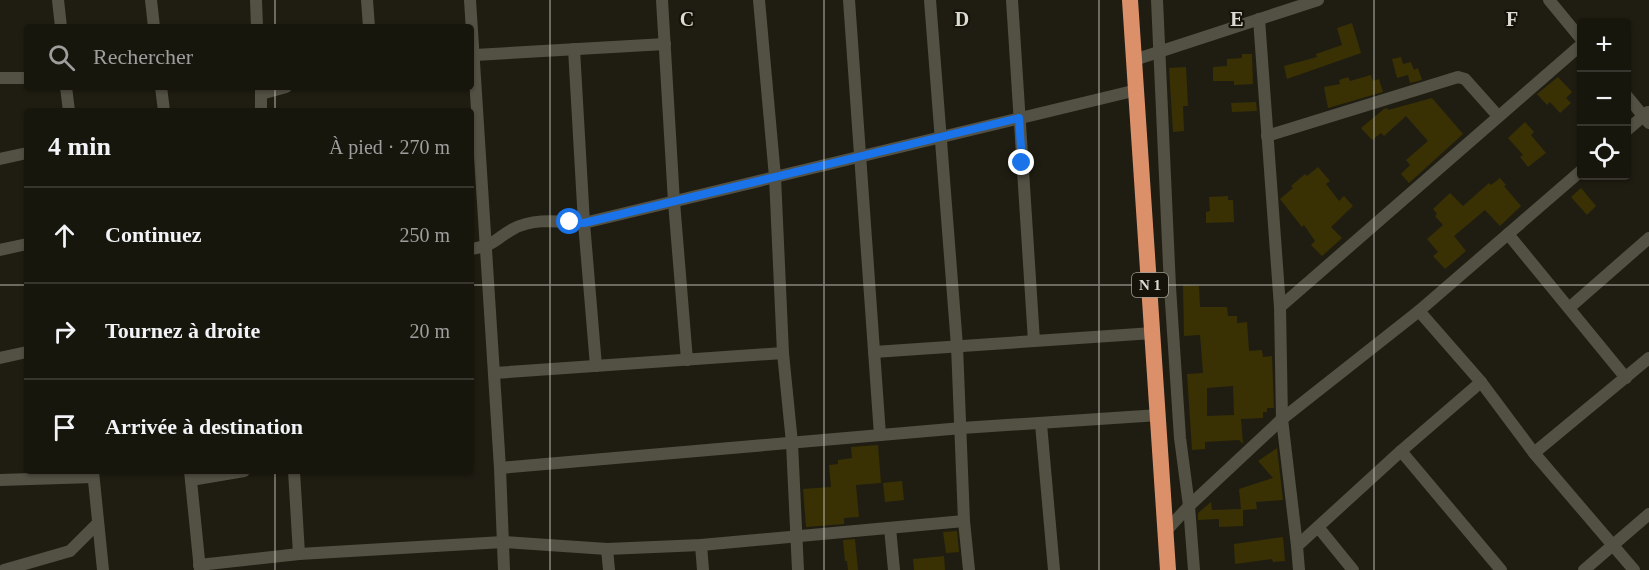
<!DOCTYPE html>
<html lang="fr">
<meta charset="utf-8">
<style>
body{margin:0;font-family:Georgia,serif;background:#201f16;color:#f1f3f6}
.controls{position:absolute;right:18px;top:18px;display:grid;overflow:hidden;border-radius:6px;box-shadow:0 2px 4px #0004}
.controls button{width:54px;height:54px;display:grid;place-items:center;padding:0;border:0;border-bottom:2px solid #36352e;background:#17160d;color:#f1f3f6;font:30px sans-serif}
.stop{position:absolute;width:18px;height:18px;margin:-14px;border:4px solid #1a73e8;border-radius:50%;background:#fff}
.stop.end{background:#1a73e8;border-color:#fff;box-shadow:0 2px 6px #0008}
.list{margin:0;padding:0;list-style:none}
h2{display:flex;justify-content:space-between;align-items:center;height:78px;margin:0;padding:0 24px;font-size:26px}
h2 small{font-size:20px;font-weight:400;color:#9e9f9d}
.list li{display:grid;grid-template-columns:39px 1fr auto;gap:18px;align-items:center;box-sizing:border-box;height:96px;padding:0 24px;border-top:2px solid #36352e}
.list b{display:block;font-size:22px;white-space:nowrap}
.list em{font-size:20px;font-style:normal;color:#9e9f9d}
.icon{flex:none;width:33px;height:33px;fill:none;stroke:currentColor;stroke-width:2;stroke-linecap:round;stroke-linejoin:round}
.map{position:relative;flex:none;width:1649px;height:570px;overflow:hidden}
.search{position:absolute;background:#17160d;box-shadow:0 2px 4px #0004;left:24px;top:24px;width:450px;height:66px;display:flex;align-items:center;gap:15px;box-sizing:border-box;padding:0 21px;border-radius:6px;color:#9e9f9d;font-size:22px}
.panel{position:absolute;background:#17160d;box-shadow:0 2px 4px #0004;left:24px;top:108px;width:450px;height:366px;border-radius:6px}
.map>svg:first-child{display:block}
</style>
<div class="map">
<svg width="1649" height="570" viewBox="0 0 1649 570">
<rect width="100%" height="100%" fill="#1f1d11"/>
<g fill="#393104" fill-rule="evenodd">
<polygon points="1352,23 1361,53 1287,79 1284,66 1317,57 1316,54 1342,45 1337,28"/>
<polygon points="1242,54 1252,54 1253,84 1234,85 1234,81 1213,81 1213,67 1227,66 1227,59 1242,58"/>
<polygon points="1401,57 1403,64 1411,62 1414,70 1418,68 1422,80 1410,83 1408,75 1397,78 1392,59"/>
<polygon points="1186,67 1188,106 1183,106 1184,131 1173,132 1169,68"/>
<polygon points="1371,75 1373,81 1379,79 1383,92 1328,108 1324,87 1340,84 1339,80 1348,77 1350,81"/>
<polygon points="1558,77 1572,92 1566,98 1571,103 1560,113 1550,102 1547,105 1537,94"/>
<polygon points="1432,98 1463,134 1409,183 1401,174 1410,165 1406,160 1428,141 1406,116 1384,136 1381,133 1372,140 1361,128 1384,109 1387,108 1388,110"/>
<polygon points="1256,102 1257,111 1232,112 1231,103"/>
<polygon points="1525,122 1534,132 1531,135 1546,153 1528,167 1520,157 1523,155 1508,138"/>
<polygon points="1318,167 1330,181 1326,184 1339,201 1344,196 1353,206 1331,227 1342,238 1322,256 1311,245 1315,241 1304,225 1302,227 1280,199 1293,188 1291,186 1297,181 1305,174 1307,176"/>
<polygon points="1500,178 1506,185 1504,186 1521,206 1500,226 1485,210 1454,236 1466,251 1445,269 1433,256 1438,252 1427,239 1443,225 1435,216 1437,214 1433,209 1450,193 1463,206 1489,183 1491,185"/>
<polygon points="1581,188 1596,206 1587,215 1571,197"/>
<polygon points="1228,196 1228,200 1233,200 1234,222 1206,223 1206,212 1210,211 1209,197"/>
<path d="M1183 285 1199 286 1200 307H1227L1228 316H1237V323L1247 322 1249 351 1262 350 1263 357 1272 356 1274 408H1267V412H1263V418L1241 419 1243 444 1239 440 1205 442V449L1192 450 1187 374 1203 373 1200 335 1184 336ZM1233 386 1234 415 1207 416V388Z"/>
<polygon points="878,445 881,483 856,485 859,517 844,518 844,524 806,527 803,489 831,487 829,465 838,464 838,460 852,458 851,447"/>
<polygon points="1277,448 1283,500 1256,502 1257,509 1243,510 1243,526 1219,527 1219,519 1198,520 1198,513 1211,502 1212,510 1241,509 1239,489 1273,478 1258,461"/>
<polygon points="902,481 904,500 885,502 883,483"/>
<polygon points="957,531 959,552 946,553 943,532"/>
<polygon points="1283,537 1285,561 1273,562 1272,559 1235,564 1234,544"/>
<polygon points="855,539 858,570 848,570 847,561 845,561 843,540"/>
<polygon points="944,556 945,570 914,570 913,559"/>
</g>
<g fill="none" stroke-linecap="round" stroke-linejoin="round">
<g stroke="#535144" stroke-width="12">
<polyline points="58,0 61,27"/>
<polyline points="151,0 154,27"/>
<polyline points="256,0 257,27"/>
<polyline points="367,0 369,27"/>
<polyline points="470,0 500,468 504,570"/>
<polyline points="662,0 674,202 687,360"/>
<polyline points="759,0 775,177 783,353 792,443 798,570"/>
<polyline points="849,0 880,435"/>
<polyline points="930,0 957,346 964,521 969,570"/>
<polyline points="1012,0 1034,341"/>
<polyline points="1157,0 1170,287 1180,438 1189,506 1194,570"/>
<polyline points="1549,0 1582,40"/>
<polyline points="1259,19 1280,307 1282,419 1297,546"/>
<polyline points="574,49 584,223 596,366"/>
<polyline points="475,55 665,44"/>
<polyline points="1134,60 1318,0"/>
<polyline points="0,78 27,78"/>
<polyline points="66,87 69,111"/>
<polyline points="161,87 164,111"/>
<polyline points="261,88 261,111"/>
<polyline points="261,94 286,87"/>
<polyline points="1626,95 1649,123"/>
<polyline points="1626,131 1648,112"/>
<polyline points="1267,136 1458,77 1465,79 1498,116"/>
<polyline points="0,159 27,153"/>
<polyline points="1508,234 1626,378"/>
<path d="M471 249C494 246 495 239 513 229 535 217 561 222 584 223L1137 90"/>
<polyline points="0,250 27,244"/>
<polyline points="1280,307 1582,44"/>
<polyline points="1569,308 1649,238"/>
<polyline points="1419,311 1481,382 1534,453 1634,570"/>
<polyline points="874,352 1153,333"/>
<polyline points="0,358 27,352"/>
<polyline points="494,373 783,353"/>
<polyline points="1041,424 1054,570"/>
<polyline points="1401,451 1501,570"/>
<polyline points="1534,453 1649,358"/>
<polyline points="500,468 962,428 1159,415"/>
<polyline points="93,471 103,570"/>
<polyline points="190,471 200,570"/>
<polyline points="294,471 299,554"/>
<polyline points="0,480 93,477"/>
<polyline points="191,480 244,471"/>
<polyline points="1318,527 1353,570"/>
<polyline points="890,528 894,570"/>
<polyline points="1165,532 1189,506 1282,419 1419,311 1582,170"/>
<polyline points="701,545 703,570"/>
<polyline points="607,549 609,570"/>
<polyline points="199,565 299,554 503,542 607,549 701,545 964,521"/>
<polyline points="4,570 70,551 97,524"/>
<polyline points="1299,570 1297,546 1401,451 1481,382"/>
<polyline points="1584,570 1649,514"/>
</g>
<polyline stroke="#dc906a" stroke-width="16" points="1130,0 1168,570"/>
</g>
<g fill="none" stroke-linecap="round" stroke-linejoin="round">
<polyline stroke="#1a73e8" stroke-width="8" points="570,222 584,223 1019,118 1022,163"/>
</g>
<path fill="none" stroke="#dbdad3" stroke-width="1.5" stroke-opacity="0.55" d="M275 0V27M550 0V570M824 0V570M1099 0V570M1374 0V570M275 87V111M0 285H27M471 285H1649M275 471V570"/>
<g text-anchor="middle" stroke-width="4.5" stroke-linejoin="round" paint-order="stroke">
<rect fill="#151309" stroke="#a09e96" stroke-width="1.5" x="1132" y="273" width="36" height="24" rx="4.5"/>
<g font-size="15" font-weight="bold" fill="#dbdad3">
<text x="1150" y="290">N 1</text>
</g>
</g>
<g font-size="20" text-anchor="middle" font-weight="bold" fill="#dbdad3" stroke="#151309" stroke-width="4.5" stroke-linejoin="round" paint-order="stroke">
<text x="687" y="26">C</text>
<text x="962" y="26">D</text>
<text x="1237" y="26">E</text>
<text x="1512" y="26">F</text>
</g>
</svg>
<div class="controls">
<button>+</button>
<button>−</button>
<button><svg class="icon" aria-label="locate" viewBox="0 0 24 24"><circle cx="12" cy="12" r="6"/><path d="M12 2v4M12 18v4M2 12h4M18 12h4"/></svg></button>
</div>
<div class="stop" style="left:570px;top:222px"></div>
<div class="stop end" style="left:1022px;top:163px"></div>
<div class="search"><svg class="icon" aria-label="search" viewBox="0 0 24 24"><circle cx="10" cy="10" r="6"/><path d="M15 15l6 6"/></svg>Rechercher</div>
<section class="panel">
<h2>4 min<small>À pied · 270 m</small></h2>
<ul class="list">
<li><svg class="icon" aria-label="ahead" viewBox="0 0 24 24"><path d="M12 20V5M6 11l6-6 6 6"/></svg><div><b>Continuez</b></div><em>250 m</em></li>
<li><svg class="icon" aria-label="right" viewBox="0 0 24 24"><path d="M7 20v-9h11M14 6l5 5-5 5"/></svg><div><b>Tournez à droite</b></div><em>20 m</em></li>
<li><svg class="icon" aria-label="arrive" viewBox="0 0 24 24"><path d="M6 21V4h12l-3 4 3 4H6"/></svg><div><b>Arrivée à destination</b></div></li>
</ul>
</section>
</div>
